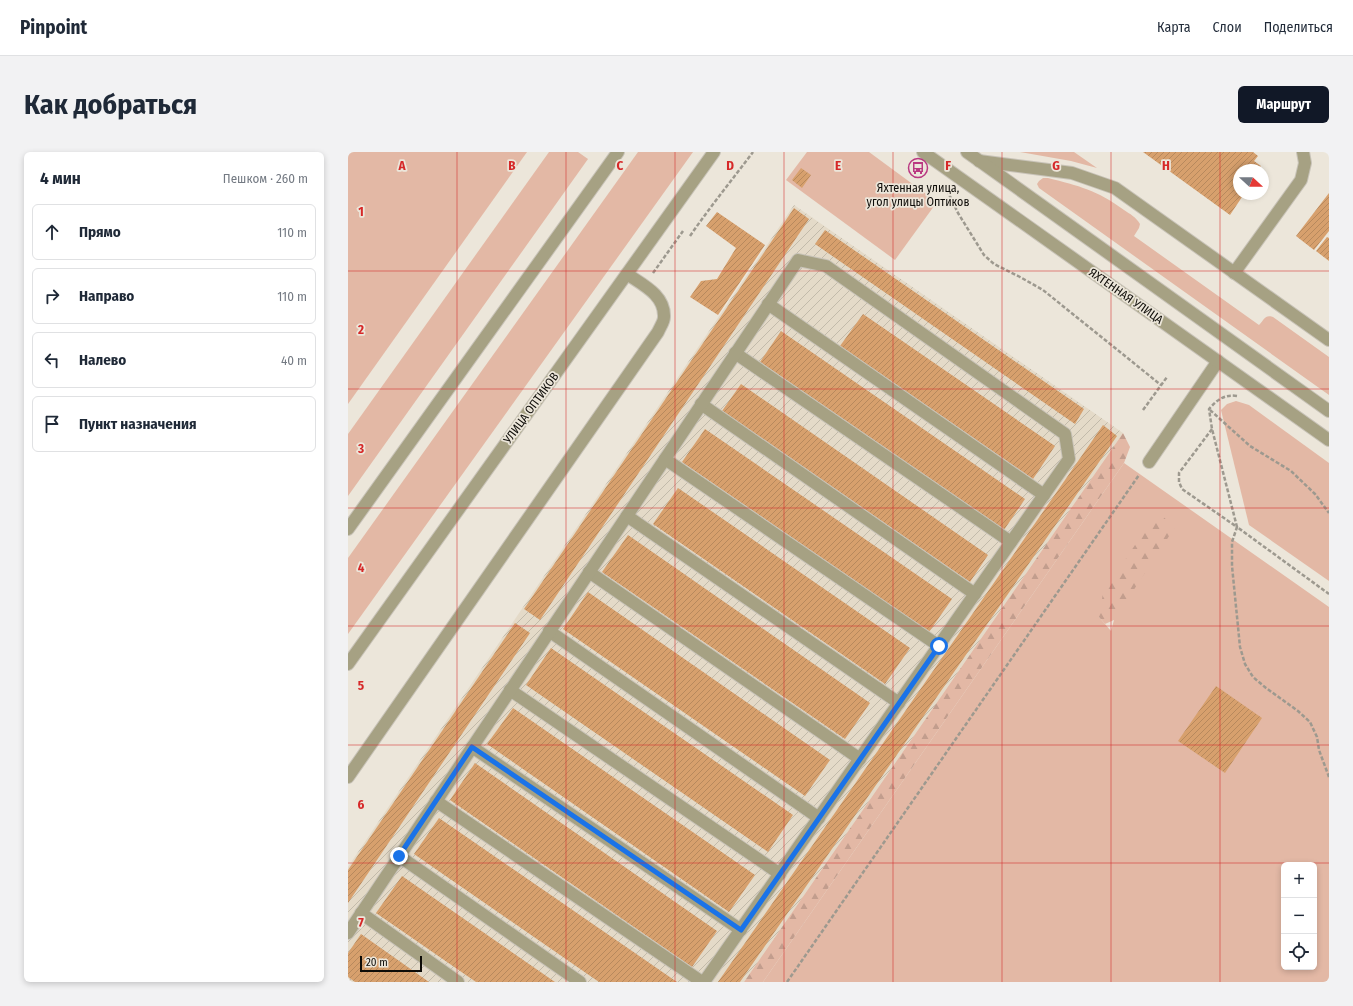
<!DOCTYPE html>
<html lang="ru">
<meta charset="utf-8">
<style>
body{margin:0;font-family:"Fira Sans Condensed",sans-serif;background:#f2f2f3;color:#1f2937}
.controls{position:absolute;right:12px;bottom:12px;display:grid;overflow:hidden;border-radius:6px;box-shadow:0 2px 6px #0003}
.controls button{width:36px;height:36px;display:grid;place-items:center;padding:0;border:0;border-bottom:1px solid #e0e1e3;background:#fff;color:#1f2937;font:20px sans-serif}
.compass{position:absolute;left:885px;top:12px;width:36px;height:36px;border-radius:50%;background:#fff;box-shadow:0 2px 6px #0003;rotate:111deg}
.scale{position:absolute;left:12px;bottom:10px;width:62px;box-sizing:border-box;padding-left:4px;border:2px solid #0e0c08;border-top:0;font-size:11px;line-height:14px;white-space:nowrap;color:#0e0c08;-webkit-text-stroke:3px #ece6da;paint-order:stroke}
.stop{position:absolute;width:12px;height:12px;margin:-9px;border:3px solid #1a73e8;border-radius:50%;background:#fff}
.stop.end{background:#1a73e8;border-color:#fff;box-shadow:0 1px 4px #0008}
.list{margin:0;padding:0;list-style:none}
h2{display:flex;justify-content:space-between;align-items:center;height:52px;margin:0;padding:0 16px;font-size:17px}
h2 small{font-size:13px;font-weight:400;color:#747a83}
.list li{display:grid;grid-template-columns:26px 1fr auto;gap:12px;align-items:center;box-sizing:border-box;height:56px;margin:0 8px 8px;padding:0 8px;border:1px solid #e0e1e3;border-radius:6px}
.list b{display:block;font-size:15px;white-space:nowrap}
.list em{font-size:13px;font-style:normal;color:#747a83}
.icon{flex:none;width:22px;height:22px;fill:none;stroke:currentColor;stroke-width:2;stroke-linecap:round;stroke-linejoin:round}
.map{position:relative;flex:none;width:981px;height:830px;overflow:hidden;border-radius:6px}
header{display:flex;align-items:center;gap:24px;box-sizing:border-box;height:56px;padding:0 20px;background:#fff;border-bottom:1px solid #e0e1e3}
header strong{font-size:19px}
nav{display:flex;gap:22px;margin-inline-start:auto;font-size:14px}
.intro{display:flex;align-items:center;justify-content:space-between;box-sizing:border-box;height:96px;padding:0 24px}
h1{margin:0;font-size:28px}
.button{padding:10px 18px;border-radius:6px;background:#111827;color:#fff;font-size:14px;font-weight:700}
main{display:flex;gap:24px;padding:0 24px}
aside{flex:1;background:#fff;border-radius:6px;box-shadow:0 2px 6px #0003}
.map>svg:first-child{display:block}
</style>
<header>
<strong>Pinpoint</strong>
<nav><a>Карта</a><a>Слои</a><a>Поделиться</a></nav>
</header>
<div class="intro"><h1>Как добраться</h1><a class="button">Маршрут</a></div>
<main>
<aside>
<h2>4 мин<small>Пешком · 260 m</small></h2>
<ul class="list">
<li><svg class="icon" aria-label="ahead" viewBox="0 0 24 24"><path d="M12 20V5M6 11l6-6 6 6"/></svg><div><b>Прямо</b></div><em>110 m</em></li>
<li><svg class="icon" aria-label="right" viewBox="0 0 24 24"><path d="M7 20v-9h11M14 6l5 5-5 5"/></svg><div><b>Направо</b></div><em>110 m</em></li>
<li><svg class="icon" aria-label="left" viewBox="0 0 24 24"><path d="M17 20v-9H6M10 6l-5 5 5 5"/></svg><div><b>Налево</b></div><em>40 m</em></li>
<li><svg class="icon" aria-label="arrive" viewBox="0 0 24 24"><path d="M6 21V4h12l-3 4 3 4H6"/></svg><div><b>Пункт назначения</b></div></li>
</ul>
</aside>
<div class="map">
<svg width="981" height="830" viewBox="0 0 981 830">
<defs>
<pattern id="industrial-furrows" width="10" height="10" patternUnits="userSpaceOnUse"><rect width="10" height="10" fill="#e4dac8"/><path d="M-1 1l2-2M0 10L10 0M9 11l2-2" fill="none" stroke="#c2baaa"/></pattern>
<pattern id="forest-firs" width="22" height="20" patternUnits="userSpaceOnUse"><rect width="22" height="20" fill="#e3b8a5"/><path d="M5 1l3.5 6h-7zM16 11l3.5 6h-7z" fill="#c29d8d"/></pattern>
<pattern id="building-hatch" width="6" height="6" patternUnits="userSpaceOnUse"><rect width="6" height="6" fill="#d7a06d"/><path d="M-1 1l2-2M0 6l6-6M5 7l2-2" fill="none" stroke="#b7895d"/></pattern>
</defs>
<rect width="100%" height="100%" fill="#ece6da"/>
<polygon fill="url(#industrial-furrows)" points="446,53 775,281 396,830 0,830 0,715"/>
<g fill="#e3b8a5" fill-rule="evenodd">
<polygon points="0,0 179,0 0,252"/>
<polygon points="201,0 230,0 240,7 0,344 0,282"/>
<polygon points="290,0 345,0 0,482 0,406"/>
<polygon points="459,0 521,0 589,50 547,108 438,28"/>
<polygon points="672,0 726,0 749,16 723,9"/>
<path d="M695 26H700C731 34 749 38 776 58 782 62 788 65 792 72L791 76 786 84 911 173C916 168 917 162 925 165L981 205V243L691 36 689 32 691 29Z"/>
<polygon points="888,249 901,253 981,311 981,429 901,373 873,258 879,252"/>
<path d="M776 311 981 455V830H415ZM751 465 766 468 763 479ZM936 713H966V815H936Z"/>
</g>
<g fill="url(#forest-firs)">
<polygon points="775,281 782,295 776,311 415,830 396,830"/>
<polygon points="813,363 827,375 766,468 757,472 751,465 755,441 793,384"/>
</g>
<g fill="url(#building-hatch)">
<polygon points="795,0 905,0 910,4 906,9 913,14 910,18 891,18 891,42 896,42 882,63"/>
<polygon points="453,16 463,23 454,36 444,28"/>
<polygon points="981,41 981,79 966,98 948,84"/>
<polygon points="446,56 461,67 192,468 176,457"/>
<polygon points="369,60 417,93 370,163 342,145 353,129 369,127 388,96 358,74"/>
<polygon points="477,78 736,257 727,272 467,92"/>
<polygon points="979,85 981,86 981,109 968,99"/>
<polygon points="515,162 707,294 685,327 492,194"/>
<polygon points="433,179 677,347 656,378 412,210"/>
<polygon points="393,232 640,403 622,430 374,259"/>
<polygon points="755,273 769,284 392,830 370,830"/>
<polygon points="357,277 604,447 581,480 334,310"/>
<polygon points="330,336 562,496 537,532 305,372"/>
<polygon points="280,383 522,551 497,587 254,420"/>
<polygon points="240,440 482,608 457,644 215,477"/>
<polygon points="167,471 182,481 0,751 0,718"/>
<polygon points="203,496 445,663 420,700 178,533"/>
<polygon points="868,534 914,566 877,621 830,589"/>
<polygon points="165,556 407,723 381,760 139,592"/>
<polygon points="127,611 369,779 344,815 102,648"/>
<polygon points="91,666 329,830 251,830 66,702"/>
<polygon points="54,724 207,830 128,830 28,761"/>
<polygon points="13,782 81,830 7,830 0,825 0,801"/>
</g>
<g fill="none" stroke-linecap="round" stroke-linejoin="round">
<defs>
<g id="service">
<polyline points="886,121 953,28 957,11 955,0"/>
<polyline points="420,152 696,343"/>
<polyline points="387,201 663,390"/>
<polyline points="353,252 627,442"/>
<polyline points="317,307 591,494"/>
<polyline points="801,310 870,209"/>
<polyline points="279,364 551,551"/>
<polyline points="241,420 512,607"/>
<polyline points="201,479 471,666"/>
<polyline points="162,538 432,722"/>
<polyline points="124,595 393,778"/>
<path d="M0 625 310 180C312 175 316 170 316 165 317 143 295 133 279 122"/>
<polyline points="88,649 354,830"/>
<polyline points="51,704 232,830"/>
<polyline points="13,761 110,830"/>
<polyline points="0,781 450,108 478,114 717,282 721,307 356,830"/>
</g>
<polyline id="minor" points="631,9 724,21 767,36 981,188"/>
<g id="tertiary">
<polyline points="575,0 981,288"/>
<polyline points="619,0 981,259"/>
<polyline points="0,377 270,0"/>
<polyline points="0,512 366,0"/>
</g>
</defs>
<use href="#service" stroke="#c8c3b8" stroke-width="14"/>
<use href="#minor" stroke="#c8c3b8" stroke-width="14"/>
<use href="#tertiary" stroke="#c8c3b8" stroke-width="14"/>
<g stroke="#9d998f" stroke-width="2.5" stroke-dasharray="4 2" stroke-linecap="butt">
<polyline points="599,38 610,61 636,103 646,112 672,125 695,138 813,233"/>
<path d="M342 84C362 55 384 28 405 0"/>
<polyline points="305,121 335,79"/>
<path d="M889 244C876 242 869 248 861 257L864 277 889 375 981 442"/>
<polyline points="795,258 819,225"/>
<polyline points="862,258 902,294 943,319 967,342 981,361"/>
<polyline points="864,277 831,321 831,330 834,337 889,375 884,390 884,414 892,495 897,512 905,525 918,536 950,559 962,570 969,585 971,598 981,625"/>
<polyline points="439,830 791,323"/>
</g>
<use href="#service" stroke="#a6a183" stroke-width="12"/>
<use href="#minor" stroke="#a6a183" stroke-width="12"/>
<use href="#tertiary" stroke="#a6a183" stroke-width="12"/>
</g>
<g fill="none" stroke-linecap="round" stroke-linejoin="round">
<polyline stroke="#1a73e8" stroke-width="5" points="51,704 124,595 393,778 591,494"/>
</g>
<path fill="none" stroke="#d62828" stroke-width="1" stroke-opacity="0.55" d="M109 0V830M218 0V830M327 0V830M436 0V830M545 0V830M654 0V830M763 0V830M872 0V830M0 119H981M0 237H981M0 356H981M0 474H981M0 593H981M0 711H981"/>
<defs>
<symbol id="bus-ring" viewBox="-11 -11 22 22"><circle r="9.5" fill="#ece6da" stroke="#ba3982" stroke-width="1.5"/><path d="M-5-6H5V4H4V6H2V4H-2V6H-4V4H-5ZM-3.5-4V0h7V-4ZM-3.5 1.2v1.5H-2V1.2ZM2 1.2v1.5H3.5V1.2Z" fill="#ba3982"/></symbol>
</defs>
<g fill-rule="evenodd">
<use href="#bus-ring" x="559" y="5" width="22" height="22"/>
</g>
<g text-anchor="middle" stroke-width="3.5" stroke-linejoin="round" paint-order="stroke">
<g font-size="12" fill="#0e0c08" stroke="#ece6da">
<text x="570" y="40">Яхтенная улица,<tspan x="570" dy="14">угол улицы Оптиков</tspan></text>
</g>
<g font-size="12" fill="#0e0c08" stroke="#ece6da">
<text transform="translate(778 144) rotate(35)" y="4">ЯХТЕННАЯ УЛИЦА</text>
<text transform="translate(183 256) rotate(-54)" y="4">УЛИЦА ОПТИКОВ</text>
</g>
</g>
<g font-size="13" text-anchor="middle" font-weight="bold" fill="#d62828" stroke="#ece6da" stroke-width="3.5" stroke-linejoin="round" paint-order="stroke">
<text x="54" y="18">A</text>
<text x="164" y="18">B</text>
<text x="272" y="18">C</text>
<text x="382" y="18">D</text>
<text x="490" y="18">E</text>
<text x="600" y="18">F</text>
<text x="708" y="18">G</text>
<text x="818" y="18">H</text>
<text x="13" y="64">1</text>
<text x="13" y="182">2</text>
<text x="13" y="301">3</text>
<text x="13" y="420">4</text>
<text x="13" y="538">5</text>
<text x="13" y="657">6</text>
<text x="13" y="775">7</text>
</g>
</svg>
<div class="controls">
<button>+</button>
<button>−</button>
<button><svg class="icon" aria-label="locate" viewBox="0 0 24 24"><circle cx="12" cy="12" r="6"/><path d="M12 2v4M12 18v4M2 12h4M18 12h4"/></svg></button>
</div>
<svg class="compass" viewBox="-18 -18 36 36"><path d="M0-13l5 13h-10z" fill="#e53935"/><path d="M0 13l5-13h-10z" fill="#747a83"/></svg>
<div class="scale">20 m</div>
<div class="stop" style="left:591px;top:494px"></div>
<div class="stop end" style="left:51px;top:704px"></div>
</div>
</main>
